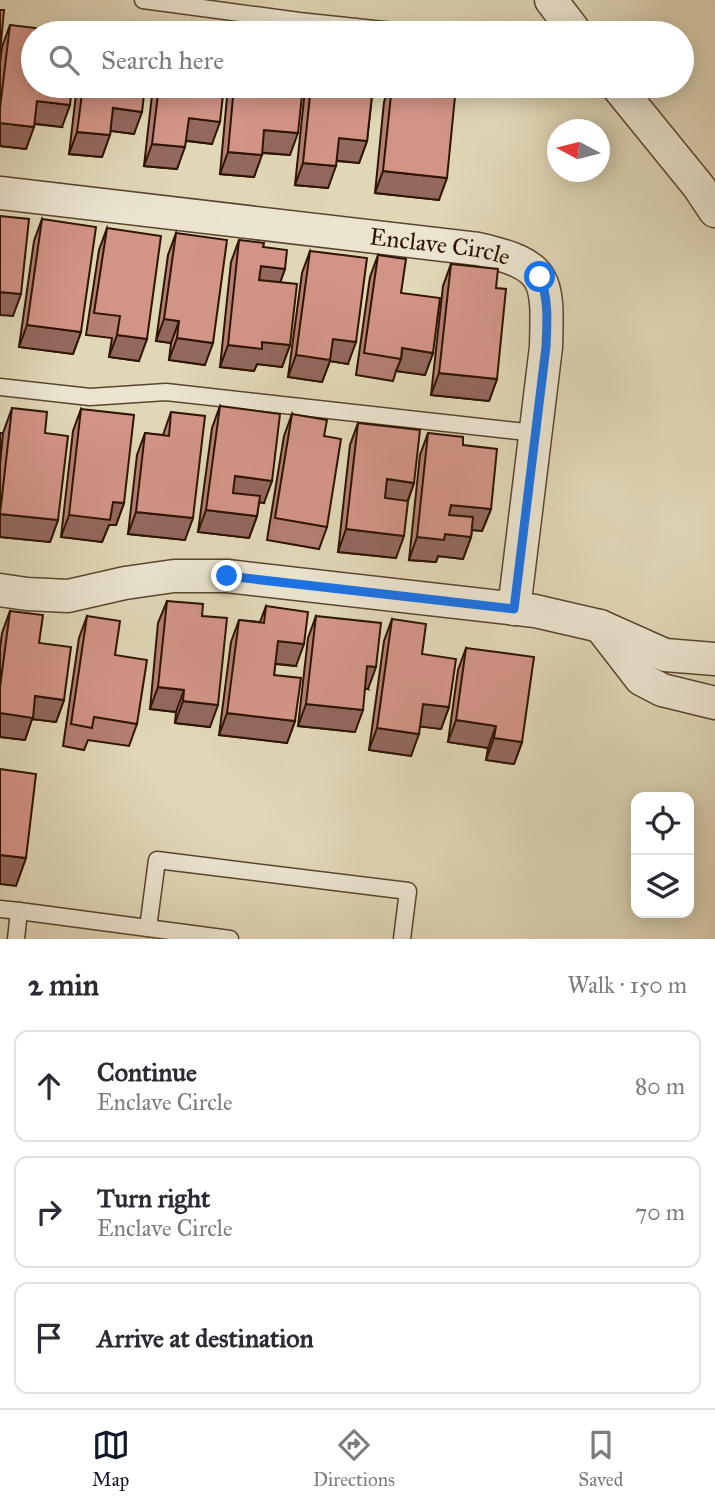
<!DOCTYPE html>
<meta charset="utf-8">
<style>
body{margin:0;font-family:"IM FELL Great Primer",serif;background:#f7f7f7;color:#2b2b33}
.controls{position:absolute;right:21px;bottom:21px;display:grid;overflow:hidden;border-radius:14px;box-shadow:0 4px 18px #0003}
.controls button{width:63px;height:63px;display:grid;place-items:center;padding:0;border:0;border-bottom:2px solid #e1e1e2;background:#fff;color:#2b2b33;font:35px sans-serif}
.compass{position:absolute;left:547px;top:119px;width:63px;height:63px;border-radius:50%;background:#fff;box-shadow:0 4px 18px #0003;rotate:277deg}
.stop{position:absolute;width:21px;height:21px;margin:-16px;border:5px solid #1a73e8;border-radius:50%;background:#fff}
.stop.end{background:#1a73e8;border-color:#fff;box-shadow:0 2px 7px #0008}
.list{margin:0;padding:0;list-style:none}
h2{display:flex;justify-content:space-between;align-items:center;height:91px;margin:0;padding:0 28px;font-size:30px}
h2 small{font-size:23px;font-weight:400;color:#7c7c81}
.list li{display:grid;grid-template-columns:46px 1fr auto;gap:21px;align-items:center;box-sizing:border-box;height:112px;margin:0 14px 14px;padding:0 14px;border:2px solid #e1e1e2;border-radius:14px}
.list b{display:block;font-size:26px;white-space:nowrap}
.list p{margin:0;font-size:23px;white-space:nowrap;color:#7c7c81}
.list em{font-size:23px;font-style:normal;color:#7c7c81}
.icon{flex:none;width:38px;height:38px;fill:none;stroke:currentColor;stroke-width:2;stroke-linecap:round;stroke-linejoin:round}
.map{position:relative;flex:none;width:715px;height:939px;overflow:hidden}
.search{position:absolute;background:#fff;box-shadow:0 4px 18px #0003;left:21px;right:21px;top:21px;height:77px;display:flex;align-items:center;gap:18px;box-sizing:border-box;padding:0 24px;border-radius:38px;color:#7c7c81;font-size:26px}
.sheet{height:469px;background:#fff}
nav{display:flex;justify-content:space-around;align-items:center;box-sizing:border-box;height:98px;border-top:2px solid #e1e1e2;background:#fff;font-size:19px;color:#7c7c81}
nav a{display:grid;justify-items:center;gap:4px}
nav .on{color:#111827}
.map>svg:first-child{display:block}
</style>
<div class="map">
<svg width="715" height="939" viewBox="0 0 715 939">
<rect width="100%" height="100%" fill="#e0d7b7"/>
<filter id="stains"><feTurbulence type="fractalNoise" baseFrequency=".00286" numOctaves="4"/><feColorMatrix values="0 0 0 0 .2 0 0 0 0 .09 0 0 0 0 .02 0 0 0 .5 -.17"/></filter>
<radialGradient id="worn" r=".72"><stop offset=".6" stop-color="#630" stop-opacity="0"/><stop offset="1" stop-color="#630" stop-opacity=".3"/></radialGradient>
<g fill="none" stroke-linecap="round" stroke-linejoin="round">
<defs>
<g id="service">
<polyline points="143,0 299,21 412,33"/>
<polyline points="0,387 90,397 166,392 535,433"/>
<polyline points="0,909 19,911 16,939"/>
<polyline points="19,911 230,939"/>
<polyline points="148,928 157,860 408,891 402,939"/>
</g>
<g id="minor">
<polyline points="551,0 576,33"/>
<polyline points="617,86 699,187 715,211"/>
<path id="s1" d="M0 193 478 249C549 265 548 279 546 347L514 609"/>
<polyline points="0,590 27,594 68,596 125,583 174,576 227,576 535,611 600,626"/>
<polyline points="715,659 665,655 600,626 641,679 662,690 715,703"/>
</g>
</defs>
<use href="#service" stroke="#5a452e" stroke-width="19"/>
<use href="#minor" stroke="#5a452e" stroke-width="35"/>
<use href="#service" stroke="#ebe5d0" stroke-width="16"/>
<use href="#minor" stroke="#ebe5d0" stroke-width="32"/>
</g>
<g fill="#b57f74" stroke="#2e1401" stroke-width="2">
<polygon points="10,25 33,33 33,86 62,127 34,124 26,149 0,146 0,63 2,47"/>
<polygon points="77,86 145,86 134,134 111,131 102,157 69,154"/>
<polygon points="153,86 224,86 212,144 186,141 177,169 144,166"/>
<polygon points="228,86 303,86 290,155 262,153 254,177 220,174"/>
<polygon points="307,86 373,86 367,141 359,163 336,161 328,188 295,185 305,89"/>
<polygon points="390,86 456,86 439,200 375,193 384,102"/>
<polygon points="42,219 81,332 73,354 19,347 34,241"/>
<polygon points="107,228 139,361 109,357 112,338 86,335 99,250"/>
<polygon points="176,233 205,365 169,360 171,343 156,341 168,255"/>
<polygon points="239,240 263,247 285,269 280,282 290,345 282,367 257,364 254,371 220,367 231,262"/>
<polygon points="310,251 348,364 330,361 322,382 288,377 302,273"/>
<polygon points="378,255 401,293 433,353 425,375 396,371 393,381 356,375 370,277"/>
<polygon points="451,264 496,288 497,379 489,401 431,395 443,286"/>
<polygon points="220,406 264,503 259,502 257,516 249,538 198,532 212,428"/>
<polygon points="12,408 45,433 58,520 50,542 0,537 0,433 3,433"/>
<polygon points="81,409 124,503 116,525 109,525 102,542 61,537 73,431"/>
<polygon points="171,412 185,540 128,534 137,455 145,433 163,435"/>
<polygon points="292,414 327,527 319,549 267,540 284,436"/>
<polygon points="358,423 414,483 408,501 396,558 338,552 350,445"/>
<polygon points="428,433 463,445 491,509 482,531 472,530 471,537 463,559 438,556 436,562 409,560 420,455"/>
<polygon points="167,601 202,616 210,727 175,723 176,712 150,709 158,623"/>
<polygon points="266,606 296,666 275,664 274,675 295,721 287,743 219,735 231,642 239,620 260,622"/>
<polygon points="10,611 39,643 64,700 56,722 32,719 25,740 0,737 0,648 2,633"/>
<polygon points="87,616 115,655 137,724 129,746 88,740 84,750 63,746 79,638"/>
<polygon points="316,616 368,689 365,688 355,732 298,726 308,638"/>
<polygon points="392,619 422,654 449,707 441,729 420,726 411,756 369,750 384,641"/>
<polygon points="466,648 522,742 514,764 486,760 488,748 448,742 458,670"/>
</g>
<g fill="#93685e" stroke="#2e1401" stroke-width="2">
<polygon points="37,101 70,105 62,127 29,123"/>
<polygon points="113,108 142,112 134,134 105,130"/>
<polygon points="189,118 220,122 212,144 181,140"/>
<polygon points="0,123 34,127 26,149 0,146"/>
<polygon points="264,130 298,133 290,155 256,152"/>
<polygon points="77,132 110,135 102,157 69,154"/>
<polygon points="339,138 367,141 359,163 331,160"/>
<polygon points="152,144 185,147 177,169 144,166"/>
<polygon points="228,152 262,155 254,177 220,174"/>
<polygon points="303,163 336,166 328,188 295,185"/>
<polygon points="383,171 447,178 439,200 375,193"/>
<polygon points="261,266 285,269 277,291 253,288"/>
<polygon points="0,292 21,294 13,316 0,315"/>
<polygon points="164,319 179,321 171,343 156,341"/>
<polygon points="27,325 81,332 73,354 19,347"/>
<polygon points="117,335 147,339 139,361 109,357"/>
<polygon points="177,338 213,343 205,365 169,360"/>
<polygon points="333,339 356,342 348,364 330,361 322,382 288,377 296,355"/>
<polygon points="262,342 290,345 282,367 257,364 254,371 220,367 228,345"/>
<polygon points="402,348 433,353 425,375 396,371 401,359"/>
<polygon points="439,373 497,379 489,401 431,395"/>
<polygon points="235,476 272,481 264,503 227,498"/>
<polygon points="387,479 414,483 406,505 379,501"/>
<polygon points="113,502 124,503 116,525 109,525 102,542 61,537 69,515"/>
<polygon points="451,505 491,509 482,531 443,527"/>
<polygon points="206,510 257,516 249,538 198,532"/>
<polygon points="136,512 193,518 185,540 128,534"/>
<polygon points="0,514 58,520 50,542 0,537"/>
<polygon points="346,529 404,536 396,558 338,552"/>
<polygon points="445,534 471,537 463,559 438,556 436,562 409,560 417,537"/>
<polygon points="278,641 304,644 296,666 270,663"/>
<polygon points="367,666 376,667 368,689 359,688"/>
<polygon points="158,687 184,690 176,712 150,709"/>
<polygon points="35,696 64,700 56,722 32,719 25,740 0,737 0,713"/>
<polygon points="183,701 218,705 210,727 175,723"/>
<polygon points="306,704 363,710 355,732 298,726"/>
<polygon points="423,704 449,707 441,729 415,726"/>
<polygon points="227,713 295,721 287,743 219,735"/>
<polygon points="456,720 496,726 488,748 448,742"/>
<polygon points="377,728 419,734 411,756 369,750"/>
<polygon points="494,738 522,742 514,764 486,760"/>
<polygon points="0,855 26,858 16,886 0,884"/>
</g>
<g fill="#d29487" stroke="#2e1401" stroke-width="2">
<polygon points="0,10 4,10 0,53"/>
<polygon points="10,25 36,28 35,33 33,33 33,86 72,86 70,105 37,101 34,127 0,123 0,108"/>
<polygon points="83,86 145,86 142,112 113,108 110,135 77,132"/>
<polygon points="159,86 224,86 220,122 189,118 185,147 152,144"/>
<polygon points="234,86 303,86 298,133 264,130 262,155 228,152"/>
<polygon points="311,86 373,86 367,141 339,138 336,166 303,163"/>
<polygon points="392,86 456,86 447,178 383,171"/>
<polygon points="0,216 29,219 21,294 0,292"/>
<polygon points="42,219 96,227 81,332 27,325"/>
<polygon points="107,228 161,236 147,339 117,335 120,316 94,313"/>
<polygon points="176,233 227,240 213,343 177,338 179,321 164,319"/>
<polygon points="239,240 264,243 263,247 287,250 285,269 261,266 259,280 297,284 290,345 262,342 262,349 228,345"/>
<polygon points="310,251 367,258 356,342 333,339 330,360 296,355"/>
<polygon points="378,255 406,259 401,293 440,298 433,353 402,348 401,359 364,353"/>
<polygon points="451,264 498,269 496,288 506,289 497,379 439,373"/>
<polygon points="220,406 280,414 272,481 235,476 233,493 260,496 257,516 206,510"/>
<polygon points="12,408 47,412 45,433 68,436 58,520 0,514"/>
<polygon points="81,409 134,415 124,503 113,502 110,520 69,515"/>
<polygon points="171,412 205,416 193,518 136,512 145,433 169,436"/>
<polygon points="292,414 327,420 324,436 341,439 327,527 275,518"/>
<polygon points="358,423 420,430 414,483 387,479 385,498 408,501 404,536 346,529"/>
<polygon points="0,433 3,433 0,465"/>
<polygon points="428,433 463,437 463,445 497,449 491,509 451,505 449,515 473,517 471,537 445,534 444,540 417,537"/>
<polygon points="167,601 203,604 202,616 227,618 218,705 183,701 184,690 158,687"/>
<polygon points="266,606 308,612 304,644 278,641 274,675 301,678 295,721 227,713 239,620 264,623"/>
<polygon points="10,611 43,615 39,643 71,647 64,700 35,696 33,718 0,713 0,687"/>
<polygon points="87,616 120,621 115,655 147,660 137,724 94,717 92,728 71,724"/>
<polygon points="316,616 381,623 376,667 367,666 363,710 306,704"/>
<polygon points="392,619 426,624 422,654 456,659 449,707 423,704 419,734 377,728"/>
<polygon points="466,648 534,657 522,742 494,738 496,726 456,720"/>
<polygon points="0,769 36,774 26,858 0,855"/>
</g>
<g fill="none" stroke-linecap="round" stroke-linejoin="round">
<path stroke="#1a73e8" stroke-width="9" d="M227 576 514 609 546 347C547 323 549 300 540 277"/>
</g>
<g text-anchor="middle" stroke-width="5" stroke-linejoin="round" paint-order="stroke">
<g font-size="24" fill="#2e1401" stroke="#ebe5d0">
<text dy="8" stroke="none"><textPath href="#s1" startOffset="443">Enclave Circle</textPath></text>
</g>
</g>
<rect width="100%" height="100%" filter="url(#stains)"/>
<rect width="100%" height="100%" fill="url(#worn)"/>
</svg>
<div class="controls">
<button><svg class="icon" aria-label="locate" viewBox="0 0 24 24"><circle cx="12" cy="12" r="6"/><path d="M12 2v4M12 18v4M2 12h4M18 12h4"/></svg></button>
<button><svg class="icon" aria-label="layers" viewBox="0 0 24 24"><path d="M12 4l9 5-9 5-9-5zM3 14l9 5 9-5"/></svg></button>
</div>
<svg class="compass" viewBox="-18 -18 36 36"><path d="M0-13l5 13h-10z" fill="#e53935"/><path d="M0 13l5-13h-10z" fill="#7c7c81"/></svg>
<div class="stop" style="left:540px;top:277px"></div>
<div class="stop end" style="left:227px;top:576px"></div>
<div class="search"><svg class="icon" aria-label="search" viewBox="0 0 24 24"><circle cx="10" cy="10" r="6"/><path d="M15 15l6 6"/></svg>Search here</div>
</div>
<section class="sheet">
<h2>2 min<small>Walk · 150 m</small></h2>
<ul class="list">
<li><svg class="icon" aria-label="ahead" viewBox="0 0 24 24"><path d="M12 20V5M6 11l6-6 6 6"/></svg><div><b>Continue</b><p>Enclave Circle</p></div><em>80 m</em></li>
<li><svg class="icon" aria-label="right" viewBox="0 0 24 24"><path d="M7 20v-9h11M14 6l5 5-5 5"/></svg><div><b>Turn right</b><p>Enclave Circle</p></div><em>70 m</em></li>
<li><svg class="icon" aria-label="arrive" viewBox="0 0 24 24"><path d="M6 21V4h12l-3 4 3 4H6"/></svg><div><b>Arrive at destination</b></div></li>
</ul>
</section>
<nav>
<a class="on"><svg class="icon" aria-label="map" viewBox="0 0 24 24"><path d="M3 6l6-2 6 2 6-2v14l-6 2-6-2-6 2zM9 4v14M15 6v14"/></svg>Map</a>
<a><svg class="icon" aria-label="directions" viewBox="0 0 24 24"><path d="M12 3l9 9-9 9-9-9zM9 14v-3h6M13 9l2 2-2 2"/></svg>Directions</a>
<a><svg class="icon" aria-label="saved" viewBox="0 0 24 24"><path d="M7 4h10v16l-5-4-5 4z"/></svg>Saved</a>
</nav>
